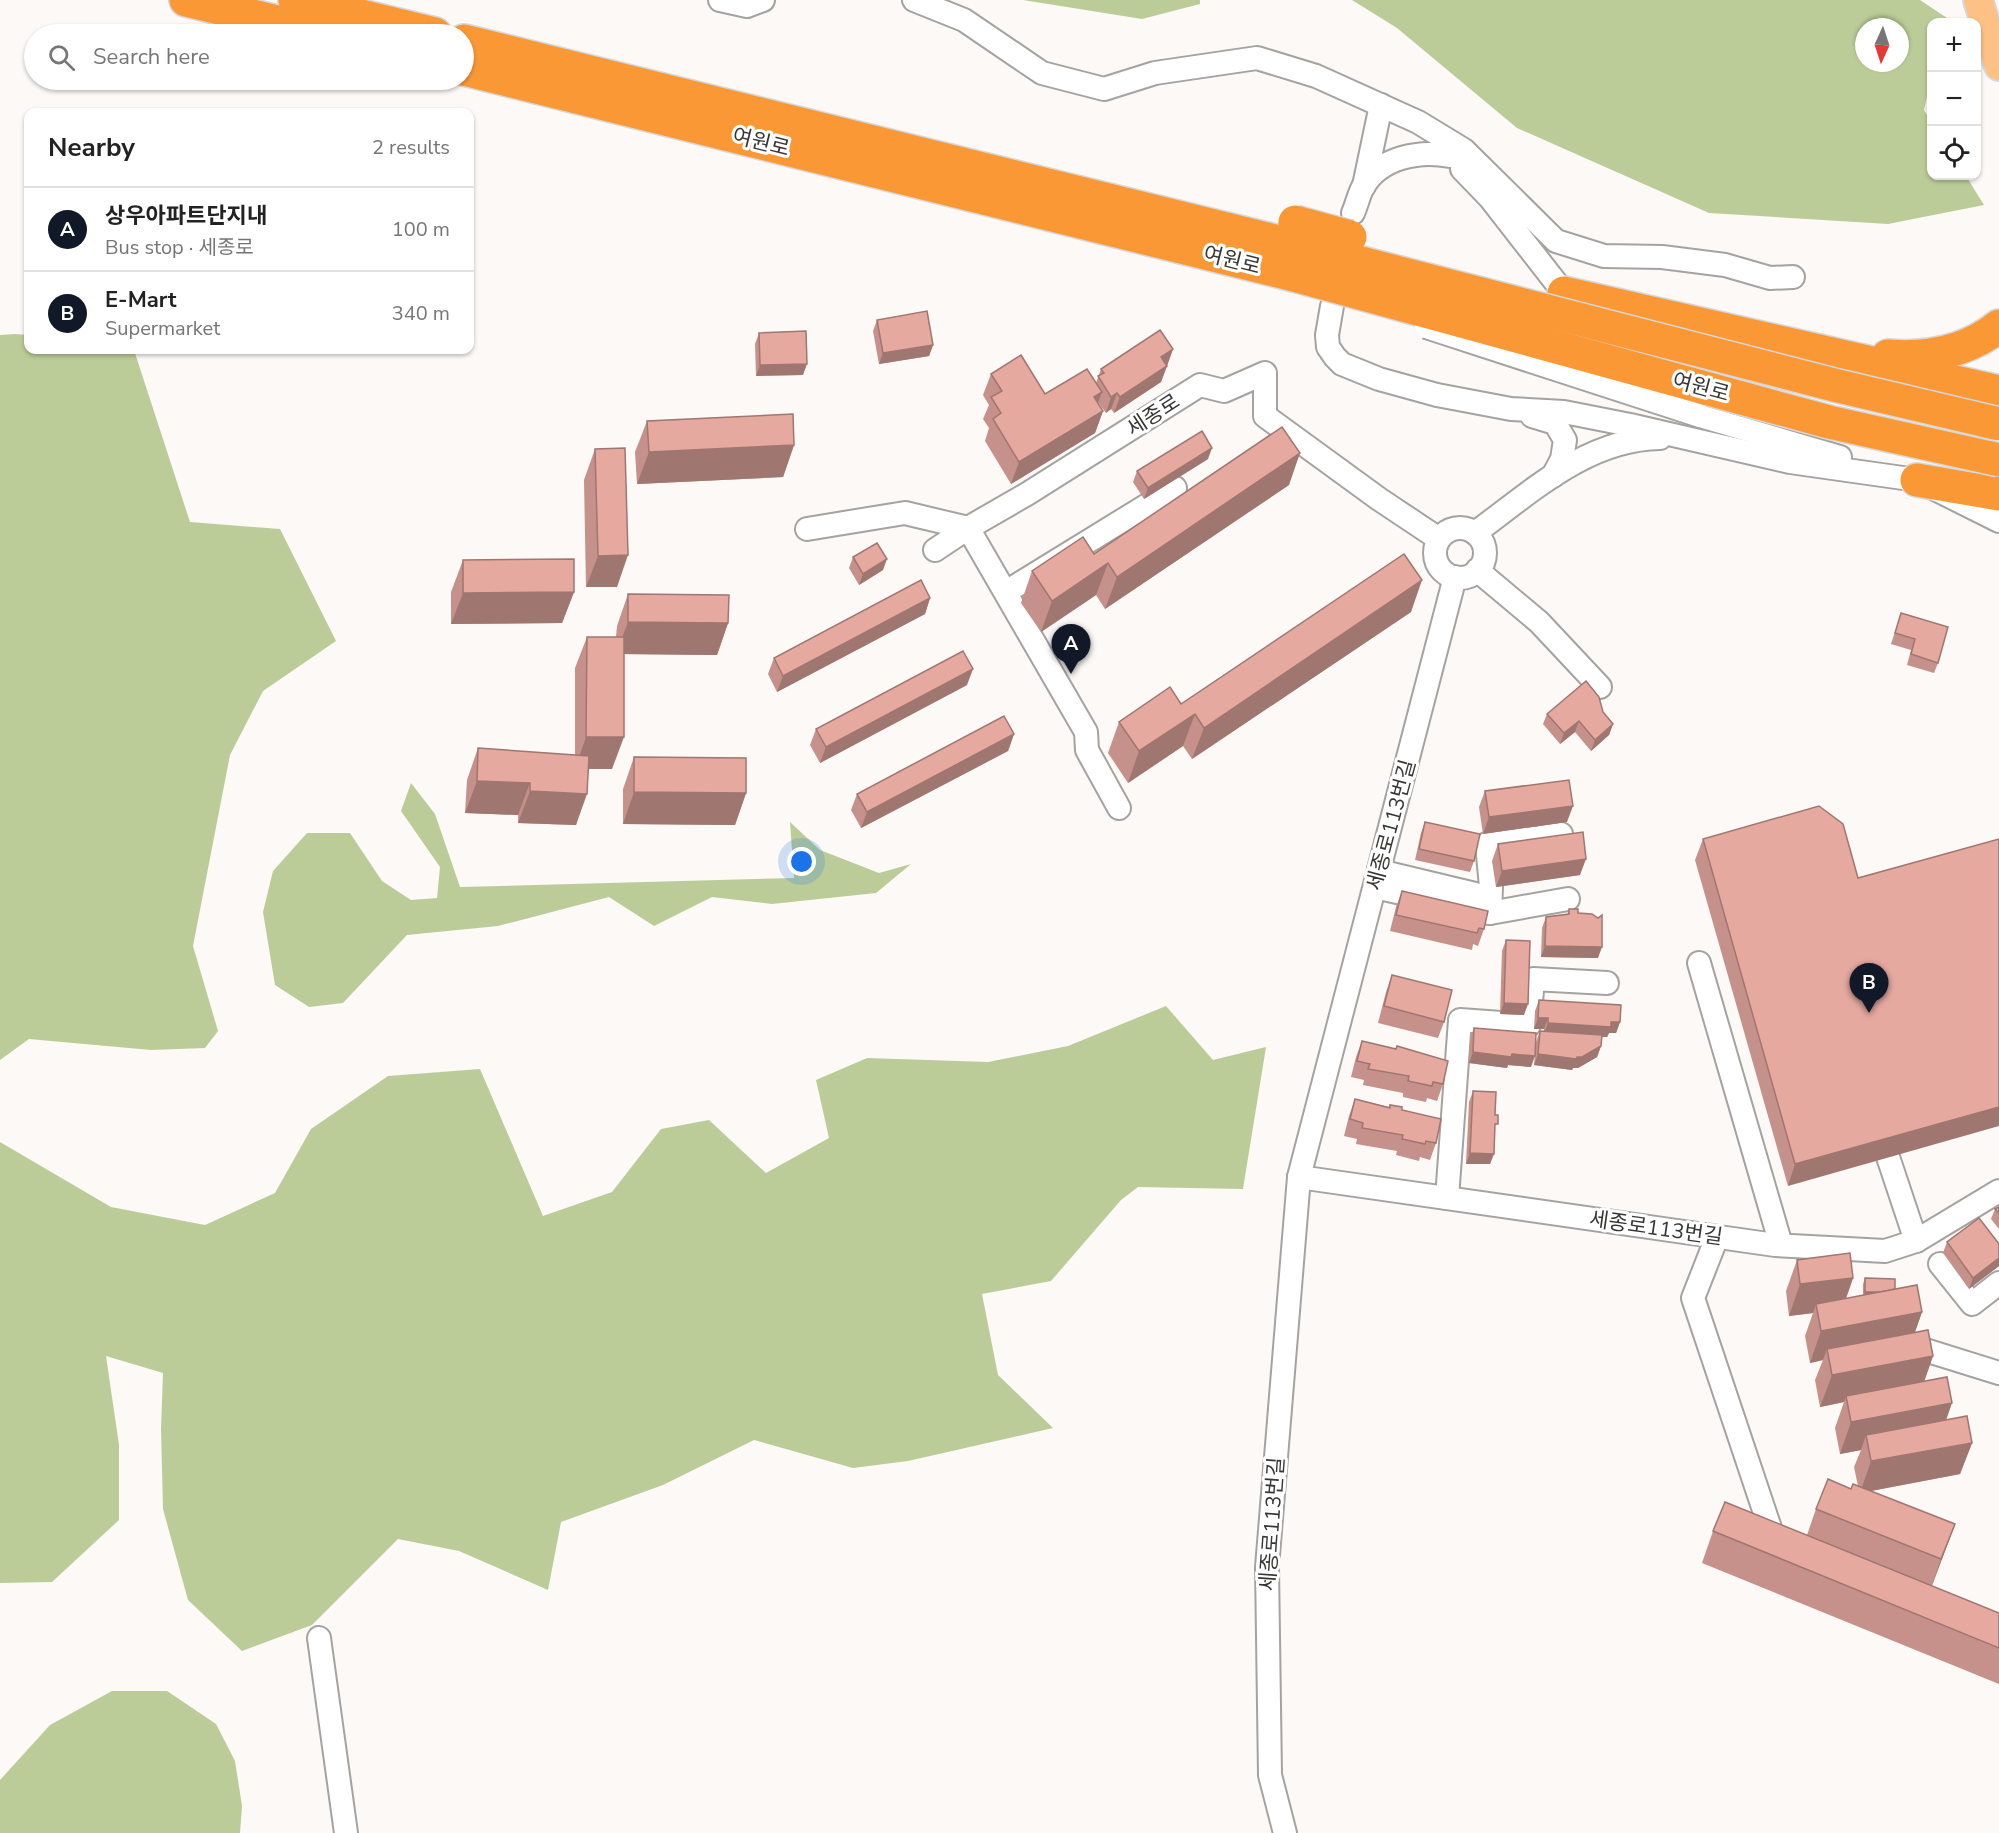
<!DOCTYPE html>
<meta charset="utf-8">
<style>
body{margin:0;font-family:"Nunito Sans","Noto Sans KR",sans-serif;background:#f2f2f2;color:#222}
.controls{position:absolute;right:18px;top:18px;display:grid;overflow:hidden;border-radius:12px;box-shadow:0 2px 4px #0004}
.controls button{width:54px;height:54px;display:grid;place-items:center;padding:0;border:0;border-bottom:2px solid #e0e0e0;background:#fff;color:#222;font:30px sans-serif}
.compass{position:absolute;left:1855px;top:18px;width:54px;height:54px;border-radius:50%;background:#fff;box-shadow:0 2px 4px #0004;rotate:183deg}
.you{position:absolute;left:802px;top:862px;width:21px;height:21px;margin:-15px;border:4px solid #fff;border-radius:50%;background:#1a73e8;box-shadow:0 0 0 9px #1a73e833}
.badge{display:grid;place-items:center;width:39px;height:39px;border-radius:50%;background:#111827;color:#fff;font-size:20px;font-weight:700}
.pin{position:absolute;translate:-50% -50px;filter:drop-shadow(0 2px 3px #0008)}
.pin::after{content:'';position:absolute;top:32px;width:21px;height:18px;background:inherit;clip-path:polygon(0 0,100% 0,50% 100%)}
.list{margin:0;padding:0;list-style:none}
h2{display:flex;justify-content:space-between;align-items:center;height:78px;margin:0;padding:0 24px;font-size:26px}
h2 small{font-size:20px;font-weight:400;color:#767676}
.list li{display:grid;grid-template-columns:39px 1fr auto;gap:18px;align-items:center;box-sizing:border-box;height:84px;padding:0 24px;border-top:2px solid #e0e0e0}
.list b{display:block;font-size:22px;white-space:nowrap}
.list p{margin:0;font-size:20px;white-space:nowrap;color:#767676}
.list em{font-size:20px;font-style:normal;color:#767676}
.icon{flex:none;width:33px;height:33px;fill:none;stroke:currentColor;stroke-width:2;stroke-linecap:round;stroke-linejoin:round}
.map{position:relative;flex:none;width:1999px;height:1833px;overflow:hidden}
.search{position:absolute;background:#fff;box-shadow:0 2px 4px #0004;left:24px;top:24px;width:450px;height:66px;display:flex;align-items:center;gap:15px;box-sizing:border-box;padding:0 21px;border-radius:33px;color:#767676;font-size:22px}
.panel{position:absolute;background:#fff;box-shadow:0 2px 4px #0004;left:24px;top:108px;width:450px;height:246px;border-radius:12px}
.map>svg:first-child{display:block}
</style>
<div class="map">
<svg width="1999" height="1833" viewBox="0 0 1999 1833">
<rect width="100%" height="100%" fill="#fcf9f6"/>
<g fill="#bccc98" fill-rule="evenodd">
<polygon points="1023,0 1200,0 1200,4 1142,19"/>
<path d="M1352 0H1920L1947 18 1946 22H1932L1931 79 1924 110 1931 122 1932 176H1966L1984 205 1888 224 1709 213 1517 128 1397 28ZM1864 27H1900V63H1864Z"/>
<polygon points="15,334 28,335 28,350 134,350 190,522 280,529 336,641 263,691 230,755 193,946 218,1031 205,1048 151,1050 29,1039 0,1060 0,335"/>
<polygon points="411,783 435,814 460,887 794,878 790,822 820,850 879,873 911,864 876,893 772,904 712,897 654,926 609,897 498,926 407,935 343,1003 309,1007 275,985 263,912 273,871 307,833 350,833 382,881 411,900 437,898 440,867 401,811"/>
<polygon points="1166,1006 1213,1060 1266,1047 1243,1189 1138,1187 1121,1200 1051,1281 982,1294 998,1375 1053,1428 908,1461 853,1468 754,1440 663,1485 561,1522 548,1590 459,1551 398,1539 312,1625 242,1651 188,1600 163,1509 161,1429 163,1373 106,1356 119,1445 119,1520 52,1582 0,1583 0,1142 111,1207 205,1225 275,1193 311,1129 388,1076 480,1069 543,1216 612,1192 661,1129 709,1120 766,1173 829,1138 816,1080 867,1058 988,1062 1068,1046"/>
<polygon points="112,1691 167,1691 216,1724 235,1761 242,1806 240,1833 0,1833 0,1780 50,1725"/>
</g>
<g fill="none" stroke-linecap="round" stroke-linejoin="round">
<defs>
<g id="minor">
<polyline points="720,0 747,6 763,0"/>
<polyline points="914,0 964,20 1042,73 1104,89 1155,73 1257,58 1316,76 1418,122 1464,150 1556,241 1604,256 1662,257 1725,265 1770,278 1793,277"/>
<polyline points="1462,169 1490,198 1564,293"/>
<polyline points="1364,186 1381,105"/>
<path d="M1353 213C1357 204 1359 194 1363 187 1380 157 1420 150 1450 156"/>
<polyline points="1332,306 1327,335 1328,347 1335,357 1342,364 1379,379 1437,395 1511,409 1564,412 1630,425 1790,462 1917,480 1999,521"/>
<polyline points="1532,416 1555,423 1565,440 1562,459 1553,476"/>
<polyline points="1700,416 1840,457"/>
<circle cx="1460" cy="553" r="25"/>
<polyline points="807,529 905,513 968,528 1027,494 1200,385 1224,391 1265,373 1265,416 1379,499 1439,539"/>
<path d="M1475 533C1531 492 1587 439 1660 438"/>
<polyline points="935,550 968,528 1086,732 1087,750 1119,808"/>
<polyline points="1477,570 1539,622 1600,687"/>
<polyline points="1006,592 1175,488"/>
<polyline points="1379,871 1475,894"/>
<polyline points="1375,887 1490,913 1568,899"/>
<polyline points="1490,913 1491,887 1487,844 1561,834"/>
<polyline points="1699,963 1781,1245"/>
<polyline points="1888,1157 1916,1241"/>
<polyline points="1299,1177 1775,1245 1885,1251 1916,1241 1999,1191"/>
<polyline points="1447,1198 1460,1020 1529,1025 1533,979 1607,983"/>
<polyline points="1717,1237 1693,1298 1772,1534 1784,1540"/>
<polyline points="1940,1264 1972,1304 1999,1283"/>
<polyline points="1925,1350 1999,1373"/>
<polyline points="319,1638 346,1833"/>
<polyline points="1285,1833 1270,1775 1267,1567 1299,1177 1455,577"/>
</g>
<polyline id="major" points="1978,0 1999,66"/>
<g id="highway">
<polyline points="186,0 327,34"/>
<polyline points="295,0 435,34"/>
<polyline points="464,41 1303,248"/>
<polyline points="464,69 1294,275"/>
<polyline points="1564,293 1999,392"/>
<path d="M1888 356C1928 359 1968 351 1999 326"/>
<polyline points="1917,480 1999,494"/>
</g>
</defs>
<use href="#minor" stroke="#a5a3a0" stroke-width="26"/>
<use href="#major" stroke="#d7d7d7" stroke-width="32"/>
<use href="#highway" stroke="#d7d7d7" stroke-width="36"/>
<use href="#minor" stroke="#fff" stroke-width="22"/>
<use href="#major" stroke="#fdc186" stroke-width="28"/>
<use href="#highway" stroke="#fb9836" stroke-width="33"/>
<defs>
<polyline id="minor-bridge" points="1426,327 1700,416"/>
<g id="highway-bridge">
<polyline points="1295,222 1350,237"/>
<polyline points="1303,248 1834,385 1999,424"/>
<polyline points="1294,275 1829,422 1999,460"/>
</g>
</defs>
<use href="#minor-bridge" stroke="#a5a3a0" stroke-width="26" stroke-linecap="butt"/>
<use href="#highway-bridge" stroke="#d7d7d7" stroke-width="36" stroke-linecap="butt"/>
<use href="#minor-bridge" stroke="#fff" stroke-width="22"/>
<use href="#highway-bridge" stroke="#fb9836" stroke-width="33"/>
</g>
<g fill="#c5918a">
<polygon points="877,320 933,345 929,356 879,364 873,331"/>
<polygon points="759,333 803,375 756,376 755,344"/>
<polygon points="1173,349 1161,382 1114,413 1111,409 1106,413 1098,402 1098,403 1103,411 1095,433 1011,484 985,441 989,428 983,419 989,405 983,395 991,374 1045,394 1096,383 1101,369"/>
<polygon points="647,421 794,445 783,477 637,484 635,452"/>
<polygon points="595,449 617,587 586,587 584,480"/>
<polygon points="1208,459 1144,499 1133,482 1137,471"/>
<polygon points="1289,485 1105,609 1096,595 1041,632 1021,603 1032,571 1094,554"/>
<polygon points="853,557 883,570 859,585 849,568"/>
<polygon points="463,560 574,592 562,623 451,624 451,592"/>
<polygon points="628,594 728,623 717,655 624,654 612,769 588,769 576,825 518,823 518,815 465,813 467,780 478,748 575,755 575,668 587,637 616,637 617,626"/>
<polygon points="930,598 925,614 777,692 768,674 774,658"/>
<polygon points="1411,612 1192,759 1183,746 1128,783 1108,753 1119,722 1181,704"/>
<polygon points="1901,613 1938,663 1934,673 1907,665 1911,650 1891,644"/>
<polygon points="967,685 820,763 810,745 816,729"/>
<polygon points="1547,714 1613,724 1609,735 1591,751 1575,732 1560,744 1543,724"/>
<polygon points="1014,734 1008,751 861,828 851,810 857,794"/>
<polygon points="634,757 746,793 735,825 623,824 623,789"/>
<polygon points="1485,791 1567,822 1483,834 1479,807"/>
<polygon points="1425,822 1474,861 1470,872 1415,860 1421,833"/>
<polygon points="1703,839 1858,878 1999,839 1788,1186 1695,860"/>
<polygon points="1498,844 1580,875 1496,887 1492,861"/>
<polygon points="1402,891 1484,929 1478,946 1473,944 1472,950 1390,931 1396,907"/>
<polygon points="1569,909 1578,913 1598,958 1541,957 1542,928 1546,917 1567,915"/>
<polygon points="1506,940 1524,1015 1500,1014 1502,951"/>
<polygon points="1392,975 1444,1022 1438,1038 1378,1023 1386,992"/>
<polygon points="1539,1000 1620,1022 1616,1033 1609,1033 1607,1037 1602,1037 1601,1046 1597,1057 1578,1068 1573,1068 1572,1070 1534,1065 1536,1042 1540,1031 1544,1031 1544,1029 1534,1029 1535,1011"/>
<polygon points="1474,1028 1531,1067 1508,1065 1507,1068 1469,1063 1470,1039"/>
<polygon points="1362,1041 1443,1084 1437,1101 1427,1098 1426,1102 1403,1097 1403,1093 1363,1085 1364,1080 1351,1077 1356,1057"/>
<polygon points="1473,1091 1495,1115 1495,1132 1490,1164 1466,1164 1469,1102"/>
<polygon points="1355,1099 1389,1107 1390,1105 1402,1110 1436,1143 1430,1160 1420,1157 1419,1161 1396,1155 1397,1151 1356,1144 1357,1139 1344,1136 1349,1116"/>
<polygon points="1999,1207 1999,1229 1991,1219 1995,1209"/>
<polygon points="1947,1242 1999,1244 1999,1266 1969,1289 1943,1253"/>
<polygon points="1797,1260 1853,1278 1846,1299 1863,1295 1863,1284 1865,1278 1895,1289 1922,1312 1915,1332 1933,1356 1924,1381 1946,1420 1972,1443 1960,1474 1871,1491 1955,1524 1932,1586 1999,1613 1999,1684 1702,1563 1713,1531 1807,1535 1816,1509 1851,1489 1858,1486 1854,1467 1861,1450 1840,1454 1835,1428 1844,1402 1820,1407 1815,1380 1823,1360 1810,1363 1805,1336 1813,1313 1789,1316 1786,1291"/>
</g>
<g fill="#a07670">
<polygon points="933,345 929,356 879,364 883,353"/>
<polygon points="1173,349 1167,366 1161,357"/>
<polygon points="807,364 803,375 756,376 760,365"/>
<polygon points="1167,366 1161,382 1114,413 1120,397"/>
<polygon points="1102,392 1094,414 1094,397"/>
<polygon points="1117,393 1111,409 1106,413 1111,397"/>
<polygon points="1103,411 1095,433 1011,484 1019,462"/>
<polygon points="794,445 783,477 637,484 649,452"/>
<polygon points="1212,448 1208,459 1144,499 1148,488"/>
<polygon points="1300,453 1289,485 1105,609 1117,577"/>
<polygon points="628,555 617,587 586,587 598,556"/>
<polygon points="887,559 883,570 859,585 863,574"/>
<polygon points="1108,563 1096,595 1041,632 1052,601"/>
<polygon points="1422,580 1411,612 1192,759 1204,728"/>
<polygon points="574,592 562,623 451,624 463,593"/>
<polygon points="930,598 925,614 777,692 783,676"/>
<polygon points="628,622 728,623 717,655 616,654"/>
<polygon points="973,669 967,685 820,763 826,747"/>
<polygon points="1195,714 1183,746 1128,783 1139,751"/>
<polygon points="1579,721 1575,732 1560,744 1564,733"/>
<polygon points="1613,724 1609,735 1591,751 1595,740"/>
<polygon points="1014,734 1008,751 861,828 867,812"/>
<polygon points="586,737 624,737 612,769 575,769"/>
<polygon points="477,781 530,783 518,815 465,813"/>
<polygon points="530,791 587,794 576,825 518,823"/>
<polygon points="634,792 746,793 735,825 623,824"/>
<polygon points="1573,806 1567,822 1483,834 1489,817"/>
<polygon points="1586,859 1580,875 1496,887 1502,871"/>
<polygon points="1545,946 1602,947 1598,958 1541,957"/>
<polygon points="1504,1003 1528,1004 1524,1015 1500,1014"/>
<polygon points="1538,1018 1548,1018 1544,1029 1534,1029"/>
<polygon points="1611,1022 1620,1022 1616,1033 1609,1033 1607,1037 1544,1033 1548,1023"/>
<polygon points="1601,1046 1597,1057 1578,1068 1573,1068 1572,1070 1534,1065 1538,1054"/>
<polygon points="1473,1052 1512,1054 1535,1056 1531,1067 1508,1065 1507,1068 1469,1063"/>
<polygon points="1999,1107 1999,1126 1788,1186 1795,1164"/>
<polygon points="1470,1153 1494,1154 1490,1164 1466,1164"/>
<polygon points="1999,1258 1999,1266 1969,1289 1973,1278"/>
<polygon points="1853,1278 1842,1309 1816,1304 1813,1313 1789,1316 1800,1284"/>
<polygon points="1865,1292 1895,1292 1863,1298"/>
<polygon points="1922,1312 1911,1343 1827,1349 1823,1360 1810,1363 1821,1331"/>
<polygon points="1933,1356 1922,1388 1846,1396 1844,1402 1820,1407 1832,1375"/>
<polygon points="1952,1403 1941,1435 1866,1435 1861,1450 1840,1454 1851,1422"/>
<polygon points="1972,1443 1960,1474 1860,1493 1871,1461"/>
<polygon points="1955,1524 1943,1556 1930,1590 1941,1559"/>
</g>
<g fill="#e5a9a0" stroke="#a07670" stroke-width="1.5">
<polygon points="927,311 933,345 883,353 877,320"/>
<polygon points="1160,330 1173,349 1161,357 1167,366 1120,397 1117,393 1111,397 1098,376 1104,373 1101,369"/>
<polygon points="806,331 807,364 760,365 759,333"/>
<polygon points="1021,355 1045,394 1087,369 1102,392 1094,397 1103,411 1019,462 993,419 1001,413 991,397 1002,391 991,374"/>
<polygon points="793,414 794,445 649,452 647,421"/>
<polygon points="1282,427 1300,453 1117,577 1108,563 1052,601 1032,571 1083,537 1094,554"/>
<polygon points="1202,431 1212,448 1148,488 1137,471"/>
<polygon points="625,448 628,555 598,556 595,449"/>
<polygon points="877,543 887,559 863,574 853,557"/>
<polygon points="1404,554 1422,580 1204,728 1195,714 1139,751 1119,722 1170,687 1181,704"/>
<polygon points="574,559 574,592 463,593 463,560"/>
<polygon points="921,580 930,598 783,676 774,658"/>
<polygon points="628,594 729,595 728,623 628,622"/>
<polygon points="1901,613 1948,627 1938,663 1911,654 1915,639 1895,633"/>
<polygon points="587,637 624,637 624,737 586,737"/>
<polygon points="963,651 973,669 826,747 816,729"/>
<polygon points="1586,681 1599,697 1603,712 1613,724 1595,740 1579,721 1564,733 1547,714"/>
<polygon points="1004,716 1014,734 867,812 857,794"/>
<polygon points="478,748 589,756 587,794 530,791 530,783 477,781"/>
<polygon points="634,757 746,758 746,793 634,792"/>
<polygon points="1569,780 1573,806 1489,817 1485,791"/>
<polygon points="1819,806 1843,824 1858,878 1999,839 1999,1107 1795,1164 1703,839"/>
<polygon points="1425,822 1480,834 1474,861 1419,849"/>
<polygon points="1583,832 1586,859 1502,871 1498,844"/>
<polygon points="1402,891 1488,911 1484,929 1479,928 1477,933 1396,915"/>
<polygon points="1569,909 1578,909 1578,913 1592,914 1598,918 1602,915 1602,947 1545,946 1546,917 1569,914"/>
<polygon points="1506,940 1530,941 1528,1004 1504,1003"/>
<polygon points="1392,975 1452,990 1444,1022 1384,1006"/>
<polygon points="1539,1000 1621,1005 1620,1022 1611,1022 1611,1027 1548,1023 1548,1018 1538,1018"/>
<polygon points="1474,1028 1536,1033 1535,1056 1512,1054 1511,1057 1473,1052"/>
<polygon points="1540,1031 1602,1035 1601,1046 1582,1057 1577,1057 1576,1059 1538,1054"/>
<polygon points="1362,1041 1396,1049 1397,1046 1448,1061 1443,1084 1433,1082 1432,1086 1408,1081 1409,1076 1368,1069 1370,1064 1357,1061"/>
<polygon points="1473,1091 1496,1092 1495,1115 1498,1115 1498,1124 1495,1124 1494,1154 1470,1153"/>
<polygon points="1355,1099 1390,1108 1390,1105 1402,1107 1402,1110 1441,1119 1436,1143 1426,1141 1425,1144 1402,1139 1403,1135 1362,1128 1363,1123 1350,1119"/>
<polygon points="1999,1207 1999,1213 1995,1209"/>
<polygon points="1979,1218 1999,1244 1999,1258 1973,1278 1947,1242"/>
<polygon points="1850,1253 1853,1278 1800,1284 1797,1260"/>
<polygon points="1865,1278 1895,1279 1895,1289 1881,1292 1865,1292"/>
<polygon points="1917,1285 1922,1312 1821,1331 1816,1304"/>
<polygon points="1928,1330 1933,1356 1832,1375 1827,1349"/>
<polygon points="1947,1377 1952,1403 1851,1422 1846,1396"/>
<polygon points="1967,1416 1972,1443 1871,1461 1866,1435"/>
<polygon points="1828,1479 1851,1489 1853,1484 1955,1524 1941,1559 1816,1509"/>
<polygon points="1725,1502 1999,1613 1999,1648 1713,1531"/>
</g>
<g text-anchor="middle" stroke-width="6" stroke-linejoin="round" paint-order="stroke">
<g font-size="21" fill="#383736" stroke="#fff">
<text transform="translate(761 142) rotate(14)" y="7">여원로</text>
<text transform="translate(1232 260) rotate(14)" y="7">여원로</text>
<text transform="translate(1701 387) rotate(15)" y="7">여원로</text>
<text transform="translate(1153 415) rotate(-33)" y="7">세종로</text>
<text transform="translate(1391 825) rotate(-75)" y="7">세종로113번길</text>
<text transform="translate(1656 1228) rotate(8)" y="7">세종로113번길</text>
<text transform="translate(1272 1524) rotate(-86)" y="7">세종로113번길</text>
</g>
</g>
</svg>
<div class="controls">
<button>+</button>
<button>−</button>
<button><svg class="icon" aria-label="locate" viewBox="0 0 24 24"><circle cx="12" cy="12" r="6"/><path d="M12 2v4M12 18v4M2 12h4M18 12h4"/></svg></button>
</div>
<svg class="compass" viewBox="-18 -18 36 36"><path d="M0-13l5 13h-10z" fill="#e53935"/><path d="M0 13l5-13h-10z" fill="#767676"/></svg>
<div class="you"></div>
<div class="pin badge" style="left:1071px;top:674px">A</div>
<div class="pin badge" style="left:1869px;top:1013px">B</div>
<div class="search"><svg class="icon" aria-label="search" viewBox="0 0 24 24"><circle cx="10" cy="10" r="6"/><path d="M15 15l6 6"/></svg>Search here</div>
<section class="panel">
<h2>Nearby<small>2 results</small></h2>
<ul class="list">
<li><span class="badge">A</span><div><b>상우아파트단지내</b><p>Bus stop · 세종로</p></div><em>100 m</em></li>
<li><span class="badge">B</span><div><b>E-Mart</b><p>Supermarket</p></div><em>340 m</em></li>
</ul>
</section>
</div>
